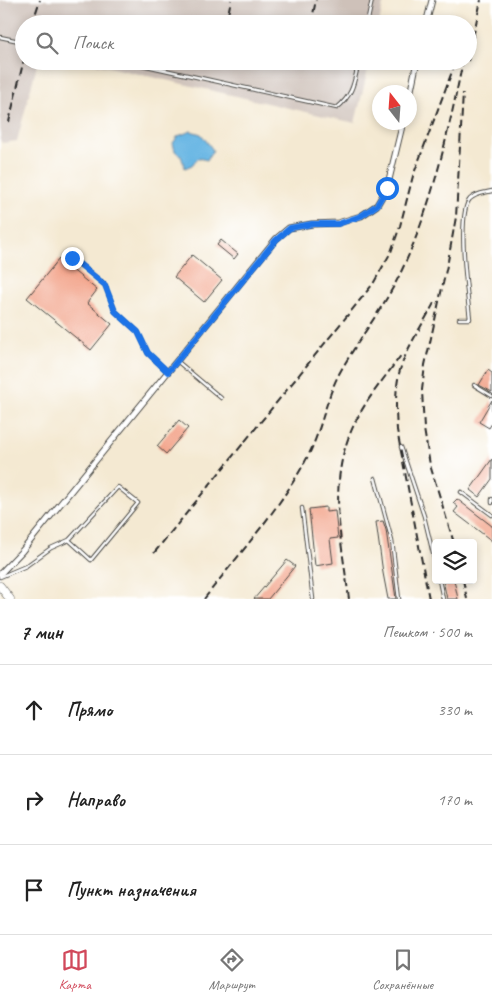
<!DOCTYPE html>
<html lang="ru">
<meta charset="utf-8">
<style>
body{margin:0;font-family:Caveat,sans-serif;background:#f6f6f6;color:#222}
.controls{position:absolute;right:15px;bottom:15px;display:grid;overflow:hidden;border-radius:5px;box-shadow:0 2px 8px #0003}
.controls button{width:45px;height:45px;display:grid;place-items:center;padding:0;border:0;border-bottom:1px solid #e0e0e0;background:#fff;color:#222;font:25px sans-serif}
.compass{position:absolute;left:372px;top:85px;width:45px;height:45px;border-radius:50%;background:#fff;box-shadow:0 2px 8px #0003;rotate:343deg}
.stop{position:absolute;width:15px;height:15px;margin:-11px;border:4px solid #1a73e8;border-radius:50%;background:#fff}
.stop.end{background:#1a73e8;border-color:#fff;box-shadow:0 1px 5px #0008}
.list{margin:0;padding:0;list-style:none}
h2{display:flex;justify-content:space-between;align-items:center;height:65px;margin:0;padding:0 20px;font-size:21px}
h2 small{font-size:16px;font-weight:400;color:#767676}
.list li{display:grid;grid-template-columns:32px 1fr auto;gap:15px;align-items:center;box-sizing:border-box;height:90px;padding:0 20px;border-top:1px solid #e0e0e0}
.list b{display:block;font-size:19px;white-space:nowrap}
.list em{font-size:16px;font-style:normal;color:#767676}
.icon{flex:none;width:28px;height:28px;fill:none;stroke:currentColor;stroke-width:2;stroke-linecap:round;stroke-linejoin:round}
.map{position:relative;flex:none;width:492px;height:599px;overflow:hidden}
.search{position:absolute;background:#fff;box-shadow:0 2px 8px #0003;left:15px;right:15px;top:15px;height:55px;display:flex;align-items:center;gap:12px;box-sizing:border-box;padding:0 18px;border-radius:28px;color:#767676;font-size:19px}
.sheet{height:335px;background:#fff}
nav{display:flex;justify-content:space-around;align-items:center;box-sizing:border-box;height:70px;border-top:1px solid #e0e0e0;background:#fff;font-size:14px;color:#767676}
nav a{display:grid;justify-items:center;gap:2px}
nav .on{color:#d1495b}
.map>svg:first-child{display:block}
</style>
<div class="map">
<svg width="492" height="599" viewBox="0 0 492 599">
<rect width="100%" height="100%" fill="#fff"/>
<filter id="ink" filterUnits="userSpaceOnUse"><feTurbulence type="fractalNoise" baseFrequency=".02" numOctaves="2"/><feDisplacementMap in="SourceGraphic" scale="10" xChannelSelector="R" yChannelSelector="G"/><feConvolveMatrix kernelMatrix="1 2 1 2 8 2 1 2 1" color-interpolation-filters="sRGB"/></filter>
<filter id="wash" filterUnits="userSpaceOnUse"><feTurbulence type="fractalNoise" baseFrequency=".0096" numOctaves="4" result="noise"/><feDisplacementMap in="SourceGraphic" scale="20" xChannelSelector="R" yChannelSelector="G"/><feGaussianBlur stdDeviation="1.12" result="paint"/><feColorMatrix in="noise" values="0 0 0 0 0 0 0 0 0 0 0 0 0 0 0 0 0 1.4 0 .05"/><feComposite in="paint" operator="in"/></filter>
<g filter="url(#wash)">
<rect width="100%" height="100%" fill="#f4e9d2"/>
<g fill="#cec1b9">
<polygon points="0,0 384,0 379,24 24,24 24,61 38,61 17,141 2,143 0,140"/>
<polygon points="82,61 370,61 355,123"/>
</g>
<polygon fill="#6ab7e4" stroke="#4a7188" points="191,131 201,134 213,150 207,160 198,158 192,165 185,168 181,156 175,151 173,143 178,136"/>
<g id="blocks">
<g fill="#f3a68d">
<polygon points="221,240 238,254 234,259 217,245"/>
<polygon points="192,255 222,280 204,302 174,277"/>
<polygon points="59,259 97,290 87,303 112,324 91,350 27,298"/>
<polygon points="488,370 492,373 492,392 479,385"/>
<polygon points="492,400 492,423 489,428 479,422"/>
<polygon points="179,420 188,428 166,454 157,446"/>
<polygon points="492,459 492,479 479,497 470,490"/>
<polygon points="457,499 492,526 492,541 454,512 458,507 453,503"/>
<polygon points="326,507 326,512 335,511 338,538 330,539 333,563 315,566 309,509"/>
<polygon points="383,521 386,530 396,599 388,599 383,573 376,522"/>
<polygon points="287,560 295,566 268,599 254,599"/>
<polygon points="443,580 454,580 458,599 447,599"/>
</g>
</g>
</g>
<g filter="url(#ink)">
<use href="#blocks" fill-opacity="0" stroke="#494844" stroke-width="1"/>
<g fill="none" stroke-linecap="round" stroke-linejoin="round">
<defs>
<g id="service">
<polyline points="367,24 372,0"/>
<polyline points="0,37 24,42"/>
<path d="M124 61 337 108C354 94 354 81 359 61"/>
<polyline points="408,61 415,64"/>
<polyline points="72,258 105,285 115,311 138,332 148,353 168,372"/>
<path d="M459 319H470C468 298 456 214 470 199 476 193 484 193 492 191"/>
<polyline points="177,361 221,398"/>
<polyline points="474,385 492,396"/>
<polyline points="401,447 424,516 436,566"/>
<polyline points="375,478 392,541 399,599"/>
<polyline points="461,492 492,515"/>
<polyline points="492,499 492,503"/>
<polyline points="302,508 313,599"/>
<polyline points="0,577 26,566 51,548 69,540 118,487 138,503 91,560 69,540"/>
<polyline points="439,580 443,599"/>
</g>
<g id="minor">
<polyline points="426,24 432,0"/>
<polyline points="410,95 417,61"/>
<polyline points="0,574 22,551 276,239 289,228 312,224 338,223 361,216 377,205 387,188 403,122"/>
</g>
<polyline id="primary" points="0,586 10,599"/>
</defs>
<use href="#service" stroke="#494844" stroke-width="4.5"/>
<use href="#minor" stroke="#494844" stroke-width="7"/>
<use href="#primary" stroke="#494844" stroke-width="9"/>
<use href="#service" stroke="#fff" stroke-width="2.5"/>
<use href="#minor" stroke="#fff" stroke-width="5"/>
<use href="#primary" stroke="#fff" stroke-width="8"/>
<g stroke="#2b2b2b" stroke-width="2" stroke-dasharray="8 4" stroke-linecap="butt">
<polyline points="32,24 40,0"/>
<polyline points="226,24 231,0"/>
<polyline points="311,24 316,0"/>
<polyline points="468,61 481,0"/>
<polyline points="9,122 24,59"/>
<polyline points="454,543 430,465 424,429 422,390 425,365 448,261 456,217 463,93"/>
<polyline points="154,553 373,284 391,252 400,226 413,176 456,61"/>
<polyline points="463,580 467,599"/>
<path d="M204 599C239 554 285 503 310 452 322 427 326 399 339 374 356 343 378 315 395 284 431 214 447 138 463 61"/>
<path d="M349 599C342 544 328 487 350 434 361 405 384 379 402 354"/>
<path d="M429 599 397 430C396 413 395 396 398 379 402 353 423 325 435 301"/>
</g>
</g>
</g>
<g fill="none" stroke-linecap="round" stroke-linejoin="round" filter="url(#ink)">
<polyline stroke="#1a73e8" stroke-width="6" points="72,258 105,285 115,311 138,332 148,353 168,372 276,240 290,228 312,224 338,224 361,216 377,205 387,188"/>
</g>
</svg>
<div class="controls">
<button><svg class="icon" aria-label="layers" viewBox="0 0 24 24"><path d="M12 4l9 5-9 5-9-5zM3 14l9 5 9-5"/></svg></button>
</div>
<svg class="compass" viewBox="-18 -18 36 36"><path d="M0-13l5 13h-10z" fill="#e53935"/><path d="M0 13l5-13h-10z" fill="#767676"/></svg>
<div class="stop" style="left:387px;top:188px"></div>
<div class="stop end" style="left:72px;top:258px"></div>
<div class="search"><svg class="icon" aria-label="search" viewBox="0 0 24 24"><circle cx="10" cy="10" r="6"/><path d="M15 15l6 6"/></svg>Поиск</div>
</div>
<section class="sheet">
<h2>7 мин<small>Пешком · 500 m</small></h2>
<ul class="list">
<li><svg class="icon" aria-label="ahead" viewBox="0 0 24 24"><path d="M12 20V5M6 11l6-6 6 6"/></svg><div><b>Прямо</b></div><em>330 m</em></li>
<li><svg class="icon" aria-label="right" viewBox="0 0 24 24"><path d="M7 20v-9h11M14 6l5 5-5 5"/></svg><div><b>Направо</b></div><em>170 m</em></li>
<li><svg class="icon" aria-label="arrive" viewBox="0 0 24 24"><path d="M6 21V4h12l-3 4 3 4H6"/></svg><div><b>Пункт назначения</b></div></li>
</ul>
</section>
<nav>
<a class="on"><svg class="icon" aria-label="map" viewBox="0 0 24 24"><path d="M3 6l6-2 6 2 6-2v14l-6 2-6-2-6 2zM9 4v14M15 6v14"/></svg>Карта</a>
<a><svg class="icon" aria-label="directions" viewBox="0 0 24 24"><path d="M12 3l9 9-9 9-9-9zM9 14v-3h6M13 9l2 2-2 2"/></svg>Маршрут</a>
<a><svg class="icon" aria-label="saved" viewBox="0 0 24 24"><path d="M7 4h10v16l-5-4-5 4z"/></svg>Сохранённые</a>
</nav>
